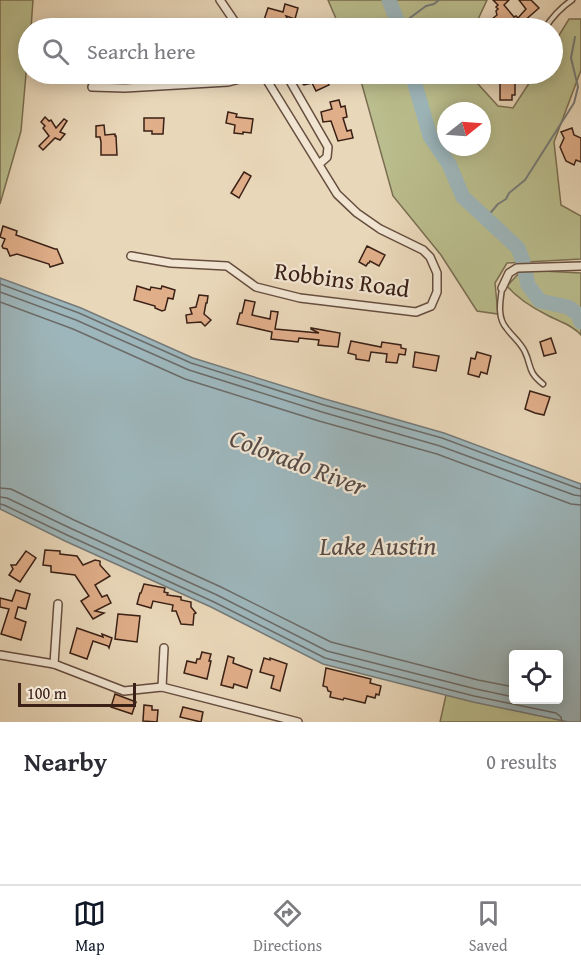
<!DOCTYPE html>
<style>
body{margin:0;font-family:"Gentium Book Plus",serif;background:#f2f2f3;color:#2b2b33}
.controls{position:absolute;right:18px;bottom:18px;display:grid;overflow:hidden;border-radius:6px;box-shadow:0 3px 15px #0003}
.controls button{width:54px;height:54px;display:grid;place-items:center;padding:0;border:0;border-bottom:2px solid #e1e1e2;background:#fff;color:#2b2b33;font:30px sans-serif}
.compass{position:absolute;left:437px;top:102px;width:54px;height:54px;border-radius:50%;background:#fff;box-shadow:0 3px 15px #0003;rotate:73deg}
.scale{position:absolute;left:18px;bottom:15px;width:118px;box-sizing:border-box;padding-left:6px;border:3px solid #3a2016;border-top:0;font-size:16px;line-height:21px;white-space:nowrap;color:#3a2016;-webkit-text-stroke:4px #f1e5d2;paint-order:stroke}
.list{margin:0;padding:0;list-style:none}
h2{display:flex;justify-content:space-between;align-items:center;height:78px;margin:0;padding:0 24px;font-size:26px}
h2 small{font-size:20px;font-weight:400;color:#7c7c81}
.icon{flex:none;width:33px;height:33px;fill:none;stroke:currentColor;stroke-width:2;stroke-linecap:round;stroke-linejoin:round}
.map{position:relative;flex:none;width:581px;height:722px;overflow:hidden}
.search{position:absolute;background:#fff;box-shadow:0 3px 15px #0003;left:18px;right:18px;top:18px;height:66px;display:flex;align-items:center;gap:15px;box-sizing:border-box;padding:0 21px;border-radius:33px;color:#7c7c81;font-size:22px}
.sheet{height:162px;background:#fff}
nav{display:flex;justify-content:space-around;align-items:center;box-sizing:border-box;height:84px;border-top:2px solid #e1e1e2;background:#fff;font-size:16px;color:#7c7c81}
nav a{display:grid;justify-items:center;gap:3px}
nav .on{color:#111827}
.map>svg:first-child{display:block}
</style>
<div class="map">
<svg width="581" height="722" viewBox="0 0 581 722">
<rect width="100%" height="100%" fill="#e9d7b9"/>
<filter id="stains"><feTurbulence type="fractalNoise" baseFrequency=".00333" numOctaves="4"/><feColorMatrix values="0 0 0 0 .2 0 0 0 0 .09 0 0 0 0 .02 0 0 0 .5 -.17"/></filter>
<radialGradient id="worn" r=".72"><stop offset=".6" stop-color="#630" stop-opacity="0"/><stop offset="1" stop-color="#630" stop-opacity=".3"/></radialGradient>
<g fill="#babd8d" stroke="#7a6e52" stroke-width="1.5" fill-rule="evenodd">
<polygon points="0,0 33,0 31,28 28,28 28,51 21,131 0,204"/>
<polygon points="328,0 487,0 474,28 340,28"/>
<path d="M569 19H581V70L554 142 561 205 581 216V259L507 263 495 283 498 314 477 311 441 255 393 196 359 74H469L498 106 513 108 535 74H552L553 45ZM446 111H482V147H446Z"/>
<path d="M522 270 581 273V335C573 325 558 321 547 315 533 308 517 298 507 286Z"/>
<polygon points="446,695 569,722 440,722"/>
</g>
<path fill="#9db6bb" stroke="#757a79" stroke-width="1.5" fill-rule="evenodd" d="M0 278 81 308 193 358 325 399 444 433 581 484V722H569L473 702 323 664 211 607 65 541 0 509ZM514 654H558V700H514Z"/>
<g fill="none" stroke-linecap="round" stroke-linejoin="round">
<g stroke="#6c6b68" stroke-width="1.5">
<polyline points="0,284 79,313 191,363 324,405 442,438 577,488 581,489"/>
<polyline points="0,292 76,320 189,370 322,412 440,446 574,495 581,496"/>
<polyline points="0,302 73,329 185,379 319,421 437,454 571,504 581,505"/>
<polyline points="0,488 11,489 74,520 221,587 331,642 478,680 514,687"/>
<polyline points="0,497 7,498 70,528 217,595 327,651 476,689 514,697"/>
<polyline points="0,504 4,505 67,535 214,602 325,658 474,696 556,713 561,717 562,722"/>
</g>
<g stroke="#757a79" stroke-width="2">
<polyline points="399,26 426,6 434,4 439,0"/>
<polyline points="486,218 498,204 506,199 509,193 525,180 574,103 578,87 571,58 575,37"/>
</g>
<g stroke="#9db6bb" stroke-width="15">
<polyline points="389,0 400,28"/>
<polyline points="412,74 430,136 449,164 463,197 518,248 523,261"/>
<polyline points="525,271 528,285 540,301 568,307 578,314 581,322"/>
</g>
</g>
<g fill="#e0ae89" stroke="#3a2016" stroke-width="1.5">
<polygon points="493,0 509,0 504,5 514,17 516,16 518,18 526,9 519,0 531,0 539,8 523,22 519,28 501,28 492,19 497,15 496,11 498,9 496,7 498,5"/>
<polygon points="285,4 298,8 295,19 286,16 292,28 277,28 263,23 268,8 283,12"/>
<polygon points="303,74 324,74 329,85 316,91 312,83 304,85 302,83 298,76"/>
<polygon points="500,74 516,74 521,78 515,84 515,95 512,95 512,100 500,100"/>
<polygon points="339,100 341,107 345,106 347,117 343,118 347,131 351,130 353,138 338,141 331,121 323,122 321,112 332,109 330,102"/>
<polygon points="228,112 237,114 236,117 253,119 251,133 243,132 243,134 234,133 235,125 226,123"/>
<polygon points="45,117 49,121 51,120 56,128 64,119 67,121 60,132 65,134 60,140 55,138 43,150 39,146 49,136 43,128 45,126 41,122"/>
<polygon points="144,118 164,118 163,134 152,134 152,131 144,131"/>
<polygon points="104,125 105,135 115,134 115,136 116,136 117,155 101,155 101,142 100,137 96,137 96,126"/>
<polygon points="572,128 574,135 581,138 581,162 576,160 574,165 566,161 560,147 564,138 561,132"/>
<polygon points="244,172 251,176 239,198 231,193"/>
<polygon points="3,226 17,231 16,235 55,249 57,249 63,263 50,267 49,264 17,254 10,256 7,249 3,248 2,246 5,239 0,237"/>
<polygon points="367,246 385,255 379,266 370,261 369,263 368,263 366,266 359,262"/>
<polygon points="137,286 150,290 151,287 161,289 162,286 175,290 173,299 168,298 165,310 162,311 155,308 155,306 134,300"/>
<polygon points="199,295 208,296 207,303 206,303 204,314 211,320 205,326 201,322 187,323 186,315 192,314 190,308 196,307"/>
<polygon points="245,300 255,302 252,315 270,319 271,311 278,312 275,329 319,333 311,329 311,328 340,333 338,347 318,345 319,340 299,338 298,342 271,339 272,332 237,324 240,313 242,313"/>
<polygon points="551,338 556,353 544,356 540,342"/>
<polygon points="351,341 381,347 382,342 401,345 401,348 406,349 405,355 399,354 397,363 386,362 387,354 371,352 369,361 356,359 356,355 348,353"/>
<polygon points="415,352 439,356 436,371 413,367"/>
<polygon points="477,352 491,356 487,374 481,372 479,377 468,374 471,358 475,359"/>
<polygon points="530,391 550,397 544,415 535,413 525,409"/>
<polygon points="45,550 60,551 60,554 77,556 83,565 95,560 100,561 100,565 110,576 95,585 102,597 107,595 111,603 95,611 104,613 93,619 81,601 89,596 75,575 51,572 51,566 43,565"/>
<polygon points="26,551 36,558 20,582 9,575 13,569 11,565 16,565"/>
<polygon points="144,584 165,588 164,592 168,593 167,595 181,597 181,600 191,602 191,607 196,613 194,614 193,625 181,624 176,611 172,611 173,605 153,601 151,608 137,604 140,593 141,593"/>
<polygon points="16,590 30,594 26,609 18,607 15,618 26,622 21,640 1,634 9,609 0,607 0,598 12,601"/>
<polygon points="118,614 140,616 137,642 115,639"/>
<polygon points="77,628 103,637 102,634 112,638 109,648 108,646 93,641 87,659 70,653"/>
<polygon points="202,652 211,654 209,661 211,661 207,679 184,673 187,661 196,663 197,659 200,659"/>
<polygon points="228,656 234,658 233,663 252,670 247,688 234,684 233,688 221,685"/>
<polygon points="264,658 270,660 270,658 287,664 280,691 271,688 274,676 260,672"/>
<polygon points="326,668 371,679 370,683 381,686 379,695 376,694 375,698 367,696 365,703 344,698 343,700 330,697 331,692 328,691 327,687 323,686"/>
<polygon points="115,694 136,702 132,714 111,707"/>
<polygon points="144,705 152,706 152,710 158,710 157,722 143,721"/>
<polygon points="183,707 203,712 201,722 180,717"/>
</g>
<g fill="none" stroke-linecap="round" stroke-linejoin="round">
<defs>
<g id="lane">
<path d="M545 28C553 16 560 8 572 0"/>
<path d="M502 289C500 302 497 318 507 329 513 337 521 343 525 352 532 367 527 371 543 384"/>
</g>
<g id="street">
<polyline points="220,0 239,28"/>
<polyline points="286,74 328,147 327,157 319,164"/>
<polyline points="92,87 125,88 228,82 243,78 250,74"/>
<polyline points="131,256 171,263 227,266 256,287 300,298 416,312 431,306 437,292 437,273 430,257 423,250 380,229 357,213 337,194 263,74"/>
<polyline points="502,288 509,273 517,268 581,266"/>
<polyline points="0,655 54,664 124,691 162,687 298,722"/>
<polyline points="54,664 58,604"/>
<polyline points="162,687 164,648"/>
</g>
</defs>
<use href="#lane" stroke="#664e3f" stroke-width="7"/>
<use href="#street" stroke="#664e3f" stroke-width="10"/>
<use href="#lane" stroke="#f1e5d2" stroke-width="4"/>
<use href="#street" stroke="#f1e5d2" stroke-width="7"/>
</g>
<g text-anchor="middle" stroke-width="4.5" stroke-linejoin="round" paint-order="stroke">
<g font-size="24" fill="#3a2016" stroke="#f1e5d2">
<text transform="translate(342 280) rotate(8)" y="8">Robbins Road</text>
</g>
<g font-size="26" font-style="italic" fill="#584d48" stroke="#f1e5d2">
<text transform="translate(298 462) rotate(21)" y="9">Colorado River</text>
<text x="378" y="555">Lake Austin</text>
</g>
</g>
<rect width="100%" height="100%" filter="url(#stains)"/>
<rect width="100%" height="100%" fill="url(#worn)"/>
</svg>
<div class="controls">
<button><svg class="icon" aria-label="locate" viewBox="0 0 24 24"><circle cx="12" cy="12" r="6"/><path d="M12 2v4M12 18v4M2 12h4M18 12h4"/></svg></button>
</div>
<svg class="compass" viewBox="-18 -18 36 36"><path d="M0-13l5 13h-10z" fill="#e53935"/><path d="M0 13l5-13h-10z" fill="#7c7c81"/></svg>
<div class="scale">100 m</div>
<div class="search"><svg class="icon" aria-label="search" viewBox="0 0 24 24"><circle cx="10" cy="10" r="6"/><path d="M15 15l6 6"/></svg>Search here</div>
</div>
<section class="sheet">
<h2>Nearby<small>0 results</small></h2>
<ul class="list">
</ul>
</section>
<nav>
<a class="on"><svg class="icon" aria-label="map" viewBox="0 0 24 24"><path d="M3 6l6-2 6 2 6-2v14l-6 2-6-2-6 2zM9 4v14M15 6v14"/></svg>Map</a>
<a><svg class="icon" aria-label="directions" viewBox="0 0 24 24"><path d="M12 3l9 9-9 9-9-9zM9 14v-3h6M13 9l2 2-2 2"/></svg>Directions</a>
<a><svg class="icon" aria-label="saved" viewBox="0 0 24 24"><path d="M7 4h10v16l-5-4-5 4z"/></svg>Saved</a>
</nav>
